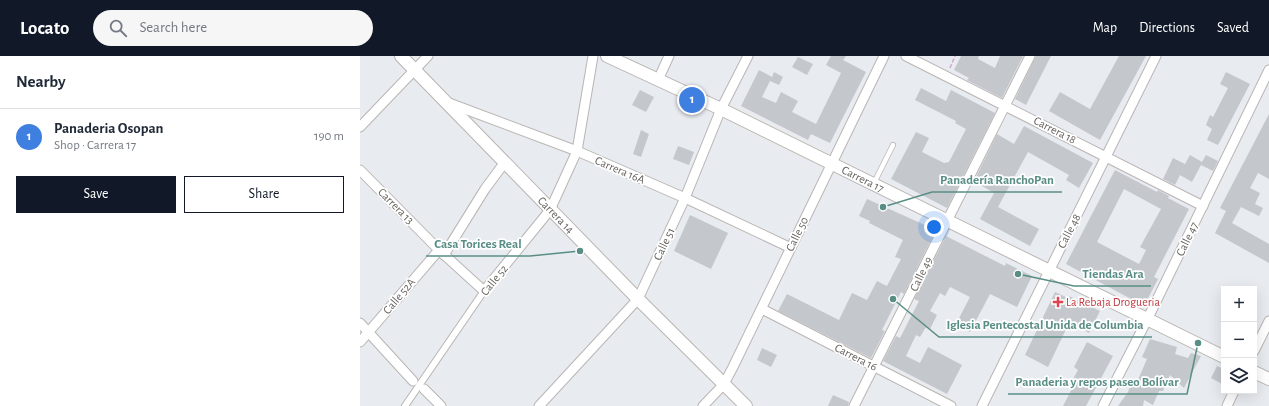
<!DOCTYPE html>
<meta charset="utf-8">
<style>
body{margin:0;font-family:"Alegreya Sans",sans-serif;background:#f6f6f7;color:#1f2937}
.controls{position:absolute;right:12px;bottom:12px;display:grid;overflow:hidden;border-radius:0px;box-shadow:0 4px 16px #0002}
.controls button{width:36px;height:36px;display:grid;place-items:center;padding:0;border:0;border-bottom:1px solid #e0e1e3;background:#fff;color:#1f2937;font:20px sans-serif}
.you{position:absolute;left:574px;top:171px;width:14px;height:14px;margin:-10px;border:3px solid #fff;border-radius:50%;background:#1a73e8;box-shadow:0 0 0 6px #1a73e833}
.badge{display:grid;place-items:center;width:26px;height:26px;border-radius:50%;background:#111827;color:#fff;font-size:13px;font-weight:700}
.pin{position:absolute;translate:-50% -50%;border:2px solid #fff;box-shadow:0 1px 4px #0006}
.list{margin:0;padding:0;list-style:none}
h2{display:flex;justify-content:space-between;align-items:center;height:52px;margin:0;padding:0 16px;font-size:17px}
h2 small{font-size:13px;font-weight:400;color:#747a83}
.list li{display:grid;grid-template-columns:26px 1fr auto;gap:12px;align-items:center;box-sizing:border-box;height:56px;padding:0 16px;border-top:1px solid #e0e1e3}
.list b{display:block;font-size:15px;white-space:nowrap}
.list p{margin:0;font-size:13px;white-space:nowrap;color:#747a83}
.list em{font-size:13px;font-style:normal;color:#747a83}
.actions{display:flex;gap:8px;padding:12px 16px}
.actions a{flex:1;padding:9px 0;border:1px solid #111827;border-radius:0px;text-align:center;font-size:14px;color:#111827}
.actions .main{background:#111827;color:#fff}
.icon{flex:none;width:22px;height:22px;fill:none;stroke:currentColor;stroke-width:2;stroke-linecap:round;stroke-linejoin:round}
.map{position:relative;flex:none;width:909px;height:350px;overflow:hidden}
header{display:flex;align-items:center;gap:24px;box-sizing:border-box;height:56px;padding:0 20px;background:#111827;color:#fff}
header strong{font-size:19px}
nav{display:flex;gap:22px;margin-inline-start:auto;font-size:14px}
.search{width:280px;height:36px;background:#f6f6f7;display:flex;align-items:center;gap:10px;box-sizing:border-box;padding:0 14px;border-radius:22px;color:#747a83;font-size:15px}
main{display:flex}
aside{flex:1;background:#fff}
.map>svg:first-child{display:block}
</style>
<header>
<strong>Locato</strong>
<div class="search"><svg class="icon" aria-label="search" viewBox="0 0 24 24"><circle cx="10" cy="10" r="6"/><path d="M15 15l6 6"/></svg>Search here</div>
<nav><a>Map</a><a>Directions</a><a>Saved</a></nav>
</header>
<main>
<aside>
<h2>Nearby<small></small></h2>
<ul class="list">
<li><span class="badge" style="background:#3f7fe0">1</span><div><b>Panaderia Osopan</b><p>Shop · Carrera 17</p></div><em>190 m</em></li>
</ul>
<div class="actions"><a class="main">Save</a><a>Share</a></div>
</aside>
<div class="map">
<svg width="909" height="350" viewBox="0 0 909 350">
<rect width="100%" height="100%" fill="#e8ebf0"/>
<g fill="#c4c8cc" fill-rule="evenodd">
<polygon points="471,0 486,0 483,4 506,16 470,87 451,78 448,84 381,50 399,14 412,21 414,16 423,21 419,29 410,25 402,41 416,47 421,36 438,45 432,56 456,68 481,17 466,9"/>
<polygon points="601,0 619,0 618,3 635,12 640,0 663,0 642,42 607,24 609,22 594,14"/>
<polygon points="676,0 691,0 666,49 655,43"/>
<polygon points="759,0 786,0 740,84 689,55 700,36 730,53"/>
<polygon points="438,1 453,8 447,19 432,11"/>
<polygon points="866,16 890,28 858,89 847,84 852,73 846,69 850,59 853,61 868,32 860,28"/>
<polygon points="561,32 586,45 591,34 635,57 587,152 531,123 556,76 569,82 562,96 584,107 589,106 606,73 595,67 596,65 555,44"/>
<polygon points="280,34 294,41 286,56 272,49"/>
<polygon points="909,58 909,123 898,117 890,132 900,137 895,148 903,152 899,160 881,151 872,167 909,188 909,207 855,177 866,155 860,152"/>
<polygon points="664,70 733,107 719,132 706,124 709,119 668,96 638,151 679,173 670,190 620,163 634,137 614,125 637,78 654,88"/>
<polygon points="281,74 289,78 281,101 273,98"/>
<polygon points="318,90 334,96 329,109 313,103"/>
<polygon points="830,99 842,106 846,99 858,105 853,115 841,109 832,126 820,119 815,129 803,123 813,102 825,108"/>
<path d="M755 114 797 136 798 134 809 140 808 142 829 153 794 221 798 223 784 250 706 208ZM764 133 801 153 780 191 786 194 779 208 737 186Z"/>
<polygon points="507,143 576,174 544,238 541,236 522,274 525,275 511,302 418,255 427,238 479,264 492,237 507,244 517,225 527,230 541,203 535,201 543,184 509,167 510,165 499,160"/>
<polygon points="330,159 368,177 351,213 314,195"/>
<polygon points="586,180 645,210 646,207 672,220 657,251 630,238 610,276 596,268 610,241 590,231 585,240 580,237 570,255 577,259 570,273 566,271 560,281 556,279 546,300 560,307 568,291 602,309 587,338 523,305 536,280 540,282 559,245 554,243"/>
<polygon points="695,236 708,242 709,240 740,255 729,277 709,267 688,311 665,299"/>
<polygon points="790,283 817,291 815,298 828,302 831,297 841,300 824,332 810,319 803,335 799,335 793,349 784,344 783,350 758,350 768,336 772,324 777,326 787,303 782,301"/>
<polygon points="727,286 753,300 726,350 703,350 715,327 712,325 718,314 714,311"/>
<polygon points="402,292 417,299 411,311 397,304"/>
<polygon points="857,310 864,313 864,329 851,322"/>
<polygon points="473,339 489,346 488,350 468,350"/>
</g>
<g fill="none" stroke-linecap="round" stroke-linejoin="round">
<defs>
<polyline id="service" points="514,127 533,89"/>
<polyline id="pedestrian" points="45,350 124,235"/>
<g id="minor">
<polyline points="546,0 843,150"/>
<polyline points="298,24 309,0"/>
<polyline points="89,47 217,95 325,142 431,192"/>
<polyline points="0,71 68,0"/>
<polyline points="0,114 79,194 124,235 190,154 217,95 233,0"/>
<polyline points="84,199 125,133 145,106"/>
<polyline points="402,253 591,350"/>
<polyline points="0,267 53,325"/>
<polyline points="0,286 79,194"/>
<polyline points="894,295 909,265"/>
<polyline points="64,333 81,350"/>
<polyline points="179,350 278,243 325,142 361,53 388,0"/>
<polyline points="343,350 364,328 373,311 524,0"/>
<polyline points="494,350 670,0"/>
<polyline points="622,350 796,0"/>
<polyline points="743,350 787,264 909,14"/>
<polyline points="867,350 874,335"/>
</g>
<g id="secondary">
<path id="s1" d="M41 0 278 243 386 350"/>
<path id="s2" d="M247 0 361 53 864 301"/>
<polyline points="894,316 909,323"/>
</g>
</defs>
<use href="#service" stroke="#b9b5b3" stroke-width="6"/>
<use href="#pedestrian" stroke="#b9b5b3" stroke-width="8"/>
<use href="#minor" stroke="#b9b5b3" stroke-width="11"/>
<use href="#secondary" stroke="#b9b5b2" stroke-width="14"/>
<polyline stroke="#d3a7ce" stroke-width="1.5" stroke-dasharray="4 2" stroke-linecap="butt" points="590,12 595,0"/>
<use href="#service" stroke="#fff" stroke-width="4.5"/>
<use href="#pedestrian" stroke="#fff" stroke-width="6"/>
<use href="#minor" stroke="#fff" stroke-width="9"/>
<use href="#secondary" stroke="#fff" stroke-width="12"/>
</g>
<path fill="#e0444e" stroke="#fff" stroke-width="1.5" d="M696 240h4v4h4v4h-4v4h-4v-4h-4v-4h4z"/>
<g text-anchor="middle" stroke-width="3.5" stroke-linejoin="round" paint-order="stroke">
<g font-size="12" fill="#67625f" stroke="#fff">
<text transform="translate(695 74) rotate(27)" y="4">Carrera 18</text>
<text transform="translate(260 114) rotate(23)" y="4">Carrera 16A</text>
<text dy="4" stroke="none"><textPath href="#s2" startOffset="284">Carrera 17</textPath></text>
<text transform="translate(36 150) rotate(45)" y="4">Carrera 13</text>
<text dy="4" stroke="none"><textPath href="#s1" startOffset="222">Carrera 14</textPath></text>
<text transform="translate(709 175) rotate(-63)" y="4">Calle 48</text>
<text transform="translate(437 178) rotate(-64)" y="4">Calle 50</text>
<text transform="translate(827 183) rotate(-64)" y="4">Calle 47</text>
<text transform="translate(304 188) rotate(-65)" y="4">Calle 51</text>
<text transform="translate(561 218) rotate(-64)" y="4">Calle 49</text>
<text transform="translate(134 224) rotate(-51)" y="4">Calle 52</text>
<text transform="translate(39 240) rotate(-50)" y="4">Calle 52A</text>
<text transform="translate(496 301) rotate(27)" y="4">Carrera 16</text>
</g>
<g font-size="12" fill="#be3a42" stroke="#fff" text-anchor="start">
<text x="706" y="250">La Rebaja Drogueria</text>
</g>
</g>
<path fill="none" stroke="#598e86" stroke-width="1.5" d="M523 151L572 136H702M220 195L170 200H66M658 218L714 230H791M533 243L579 281H792M838 287L827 338H648"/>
<g fill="#598e86" stroke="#fff" stroke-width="1.5">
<circle cx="523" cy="151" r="4"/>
<circle cx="220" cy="195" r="4"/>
<circle cx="658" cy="218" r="4"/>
<circle cx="533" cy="243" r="4"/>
<circle cx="838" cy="287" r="4"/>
</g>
<g font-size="13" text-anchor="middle" font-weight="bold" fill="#598e86" stroke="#fff" stroke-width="3.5" stroke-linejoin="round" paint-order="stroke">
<text x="637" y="128">Panadería RanchoPan</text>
<text x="118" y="192">Casa Torices Real</text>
<text x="753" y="222">Tiendas Ara</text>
<text x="685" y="273">Iglesia Pentecostal Unida de Columbia</text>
<text x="737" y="330">Panaderia y repos paseo Bolívar</text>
</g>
</svg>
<div class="controls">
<button>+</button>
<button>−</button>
<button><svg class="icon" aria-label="layers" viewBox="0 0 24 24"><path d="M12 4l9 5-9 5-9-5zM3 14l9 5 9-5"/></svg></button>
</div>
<div class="you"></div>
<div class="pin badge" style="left:332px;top:44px;background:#3f7fe0">1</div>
</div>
</main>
